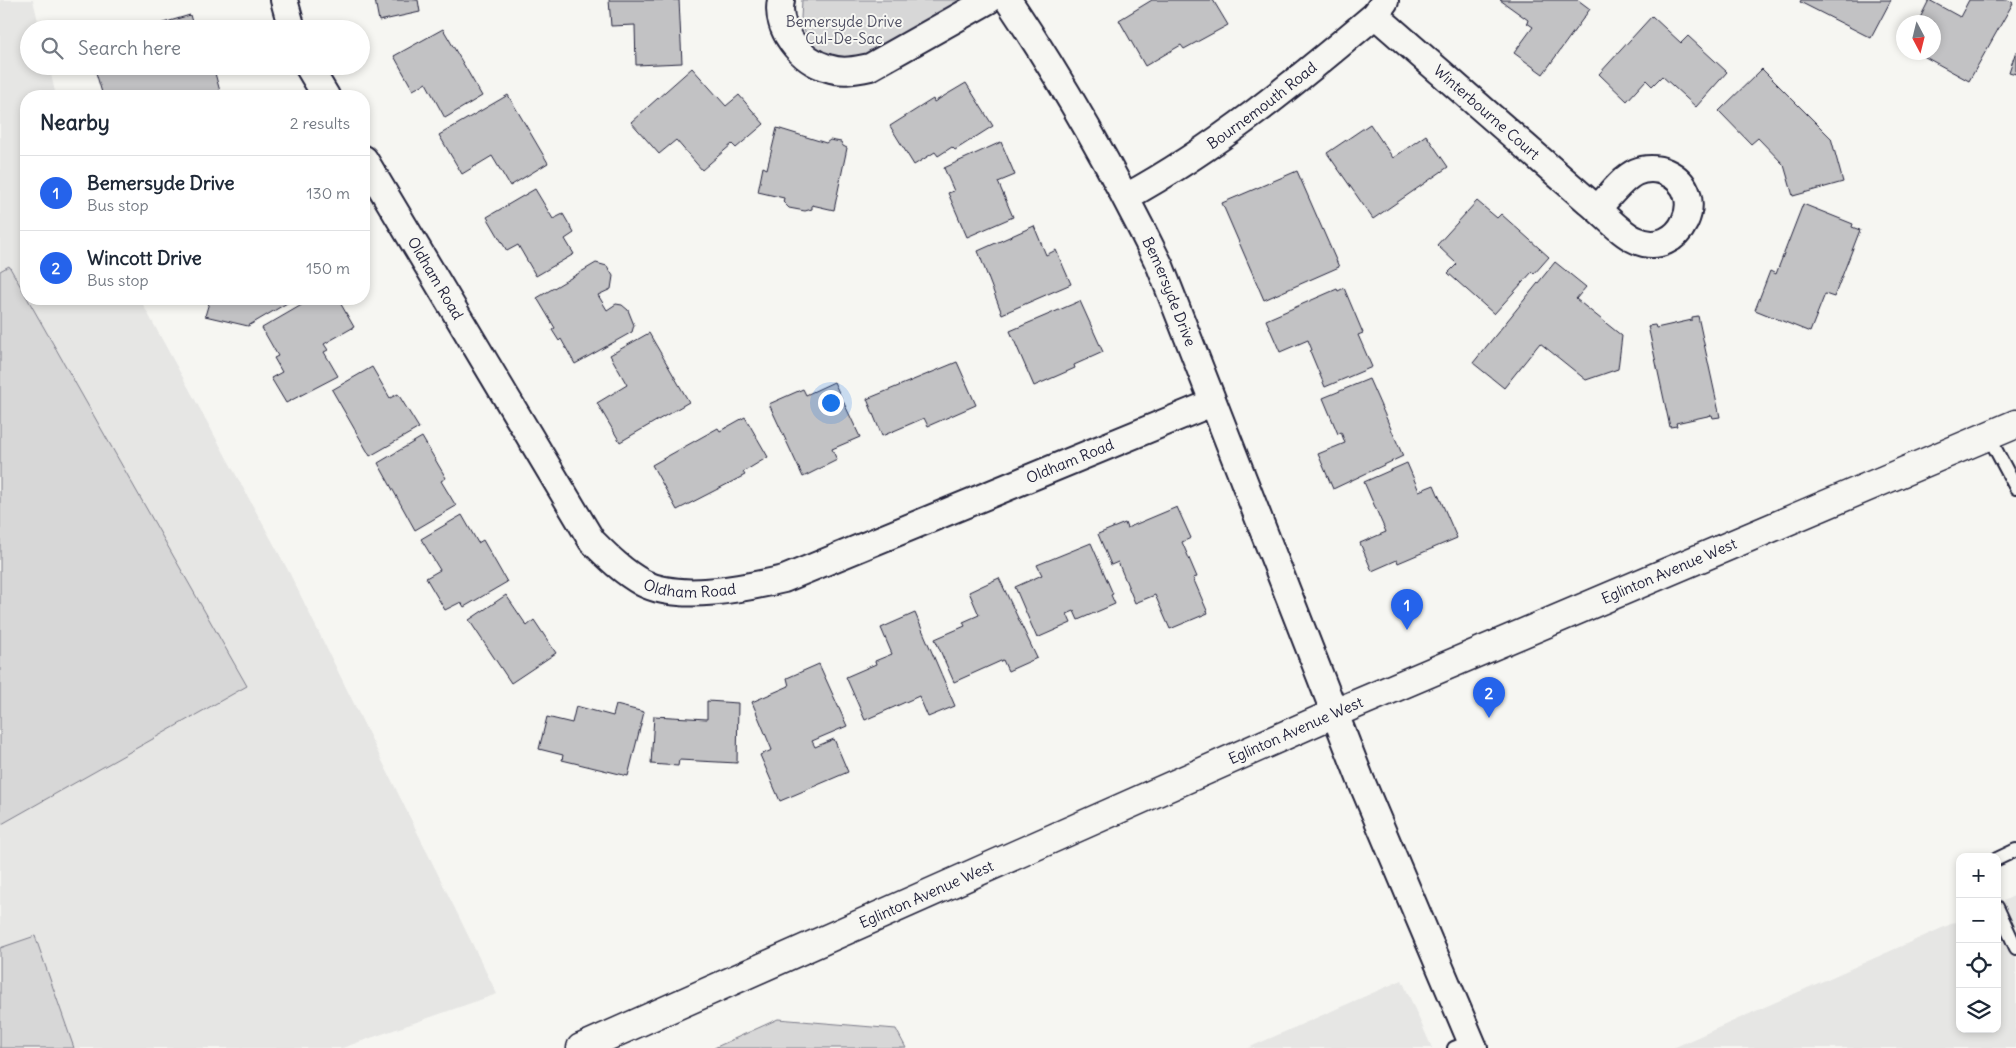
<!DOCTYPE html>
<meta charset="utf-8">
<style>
body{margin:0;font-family:Delius,sans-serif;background:#f6f6f7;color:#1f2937}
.controls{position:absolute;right:15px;bottom:15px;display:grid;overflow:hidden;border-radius:10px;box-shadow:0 2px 8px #0003}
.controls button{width:45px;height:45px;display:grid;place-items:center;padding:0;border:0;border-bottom:1px solid #e0e1e3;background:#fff;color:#1f2937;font:25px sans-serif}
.compass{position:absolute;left:1896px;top:15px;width:45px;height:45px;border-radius:50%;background:#fff;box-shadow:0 2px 8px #0003;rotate:173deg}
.you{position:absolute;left:830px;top:402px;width:18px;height:18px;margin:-12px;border:4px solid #fff;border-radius:50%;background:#1a73e8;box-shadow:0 0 0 8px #1a73e833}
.badge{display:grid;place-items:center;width:32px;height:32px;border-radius:50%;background:#2563eb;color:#fff;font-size:16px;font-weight:700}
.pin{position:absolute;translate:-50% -41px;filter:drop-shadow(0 1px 2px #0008)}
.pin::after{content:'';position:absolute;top:26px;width:18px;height:15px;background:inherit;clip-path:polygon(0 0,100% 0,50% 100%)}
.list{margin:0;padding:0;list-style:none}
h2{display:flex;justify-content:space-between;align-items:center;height:65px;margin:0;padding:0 20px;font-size:21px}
h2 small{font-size:16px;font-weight:400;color:#747a83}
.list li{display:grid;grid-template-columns:32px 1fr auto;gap:15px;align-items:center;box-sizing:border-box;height:75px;padding:0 20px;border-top:1px solid #e0e1e3}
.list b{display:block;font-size:19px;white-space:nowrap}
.list p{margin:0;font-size:16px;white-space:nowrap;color:#747a83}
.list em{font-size:16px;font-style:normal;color:#747a83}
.icon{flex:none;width:28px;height:28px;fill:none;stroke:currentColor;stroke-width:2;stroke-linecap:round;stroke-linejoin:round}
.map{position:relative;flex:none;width:2016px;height:1048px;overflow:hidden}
.search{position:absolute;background:#fff;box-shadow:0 2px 8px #0003;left:20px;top:20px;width:350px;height:55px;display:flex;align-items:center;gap:12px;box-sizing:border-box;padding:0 18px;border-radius:28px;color:#747a83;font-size:19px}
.panel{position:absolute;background:#fff;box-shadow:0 2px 8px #0003;left:20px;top:90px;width:350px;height:215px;border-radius:20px}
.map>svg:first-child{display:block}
</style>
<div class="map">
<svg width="2016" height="1048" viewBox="0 0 2016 1048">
<rect width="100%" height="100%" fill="#f6f6f2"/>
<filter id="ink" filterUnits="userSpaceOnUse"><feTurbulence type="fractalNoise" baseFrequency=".02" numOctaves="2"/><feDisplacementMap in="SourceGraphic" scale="10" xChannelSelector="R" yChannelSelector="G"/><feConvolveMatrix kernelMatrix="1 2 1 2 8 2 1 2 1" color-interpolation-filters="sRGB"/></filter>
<g filter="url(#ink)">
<g fill="#e6e6e4">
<polygon points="0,0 33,0 40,29 29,29 29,66 49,66 56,96 26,96 26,299 140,299 289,572 497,994 342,1048 0,1048"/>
<polygon points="2016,895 2016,1048 1673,1048 1960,920 1960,1029 1997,1029 1997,904"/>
<polygon points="1402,980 1432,1048 1248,1048 1386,987"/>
</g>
<g fill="#d7d7d7" stroke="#7c7c89">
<polygon points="802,0 961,0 896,44 878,54 839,62 820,53 807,38 801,18"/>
<polygon points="9,266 247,686 0,825 0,271"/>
<polygon points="35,936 74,1048 0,1048 0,948"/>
<polygon points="778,1019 896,1029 906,1048 714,1048"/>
</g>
<g fill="#c2c2c4" stroke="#22223b">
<polygon points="375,0 418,0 420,12 379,21"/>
<polygon points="609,0 679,0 682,63 636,65 635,25 611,26"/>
<polygon points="1152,0 1213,0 1228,25 1184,49 1181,45 1145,66 1119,20"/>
<polygon points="1500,0 1578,0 1590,9 1543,74 1514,53 1533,27 1527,23 1528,20"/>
<polygon points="1801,0 1891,0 1871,38 1800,2"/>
<polygon points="1929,0 1960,17 1969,0 2008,0 2013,3 1969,81 1916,52 1934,52 1934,22 1918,22"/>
<polygon points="190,15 194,29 143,29"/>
<polygon points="1652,16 1681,43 1688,36 1727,72 1696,107 1662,76 1652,86 1646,80 1627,101 1599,74"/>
<polygon points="443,29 482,96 445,118 426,83 413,90 394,56"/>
<polygon points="2016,51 2016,74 2009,72"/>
<polygon points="94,66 213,66 221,95 103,96"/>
<polygon points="692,68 726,106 739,95 764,124 736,148 732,144 702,170 676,140 659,154 631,122"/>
<polygon points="1762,69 1831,138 1843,182 1793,196 1784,165 1758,138 1751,144 1719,111"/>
<polygon points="966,83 993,126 955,150 952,147 938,156 935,152 914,165 890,126 933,99 934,102"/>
<polygon points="508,95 548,163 510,186 492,156 462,174 439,135"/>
<polygon points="1370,124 1393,158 1426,135 1448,167 1373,219 1327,153"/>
<polygon points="777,128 826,143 830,140 841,142 843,146 847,148 834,210 812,205 812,209 805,211 789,208 783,202 784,198 758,192 763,167 767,169"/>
<polygon points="1001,142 1015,175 998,182 1013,217 967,237 948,193 954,191 944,168"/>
<polygon points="1297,171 1339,267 1264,300 1222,203"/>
<polygon points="535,189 553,219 563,214 574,233 565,239 574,254 536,276 518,245 507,251 487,217"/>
<polygon points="1477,201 1497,218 1501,214 1549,257 1534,274 1532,272 1494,314 1448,273 1457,264 1437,245"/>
<polygon points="1803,204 1853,224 1852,227 1860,230 1834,297 1825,294 1810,332 1755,310 1770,271 1776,274"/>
<polygon points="1034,226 1046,255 1056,250 1071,284 1002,314 978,251"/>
<polygon points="1555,262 1586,287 1576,299 1622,336 1618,369 1586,380 1540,343 1504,388 1473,363"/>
<polygon points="596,263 607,266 613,276 611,289 598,295 607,310 616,304 622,305 628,310 634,325 632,332 575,364 561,339 559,341 552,330 555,328 537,298"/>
<polygon points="1344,288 1363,333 1358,335 1372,367 1325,387 1310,351 1312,350 1308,340 1280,352 1266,320 1337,289 1338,291"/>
<polygon points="210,299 294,299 248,326 205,316"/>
<polygon points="312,299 338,299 354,327 324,344 328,350 324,352 338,376 286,403 271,378 282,372 274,358 278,356 262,328"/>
<polygon points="1080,301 1103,352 1074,365 1075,368 1034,386 1010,331"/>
<polygon points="1698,316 1720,417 1713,418 1712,415 1676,423 1677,426 1670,427 1648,326 1655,325 1656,328 1692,320 1692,317"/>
<polygon points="649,333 689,402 620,442 597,403 627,385 610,355"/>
<polygon points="957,362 976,405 928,426 924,418 882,436 867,399"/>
<polygon points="372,367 390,398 398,394 419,428 370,456 332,390"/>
<polygon points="1369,379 1403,456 1333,489 1318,454 1345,443 1341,432 1338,434 1323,398"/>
<polygon points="834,382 860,437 832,449 837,460 803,477 769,404 803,389 806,395"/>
<polygon points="745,417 768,457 743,472 745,475 677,510 652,465 718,428 720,431"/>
<polygon points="422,437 446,478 441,481 456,506 415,530 378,463"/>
<polygon points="1407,463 1419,491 1434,485 1457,538 1398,563 1397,560 1372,571 1360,543 1386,532 1364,482"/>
<polygon points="1177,507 1191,538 1182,542 1197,577 1193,578 1208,613 1170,629 1155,595 1135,603 1118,562 1111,565 1098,534 1125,523 1127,528"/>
<polygon points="462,515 478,543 483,540 507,582 464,607 461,602 445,610 426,578 440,570 421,539"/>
<polygon points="1091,543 1113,594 1111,595 1115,604 1078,620 1074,611 1067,614 1071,623 1037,638 1015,587 1042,575 1037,565"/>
<polygon points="999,578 1037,658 1008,671 1003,660 954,682 935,639 965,626 963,622 979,615 969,592"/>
<polygon points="506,595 527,626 534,620 556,653 511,683 469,620"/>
<polygon points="915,613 955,706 928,717 919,696 865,720 846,677 876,664 875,661 892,654 881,628"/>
<polygon points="819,664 847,726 812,741 815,747 834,739 848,772 780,801 760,755 772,750 752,702 789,686 787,678"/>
<polygon points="707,701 738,703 737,763 679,760 678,766 651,764 654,716 707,719"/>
<polygon points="616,705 644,712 628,776 562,760 563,755 539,749 547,717 572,723 576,706 613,716"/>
</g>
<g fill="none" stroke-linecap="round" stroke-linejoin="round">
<defs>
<g id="lane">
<polyline points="1989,437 2016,488"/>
<polyline points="1997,859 2016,850"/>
<polyline points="1997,907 2016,948"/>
<polyline points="1454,1048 1471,1041"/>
</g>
<g id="street">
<polyline points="284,0 292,29"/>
<path d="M781 0C775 29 801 61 828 68 842 73 856 70 870 67L989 0"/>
<path id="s1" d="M1008 0C1065 85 1115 174 1160 266L1360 778 1474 1048"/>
<path id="s2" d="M1375 15 1597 209C1609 219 1622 234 1636 240 1679 261 1713 193 1666 172 1657 168 1645 168 1636 172 1621 179 1609 197 1597 209"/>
<polyline points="308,66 326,96"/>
<path id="s3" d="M364 159 592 541C608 557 623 572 643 583 679 602 746 588 784 579L1212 403"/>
<path id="s4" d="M1126 197C1216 148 1297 81 1375 15L1385 1"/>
</g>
<g id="primary">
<path id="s5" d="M581 1048 1335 713 2016 424"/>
</g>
</defs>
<use href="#lane" stroke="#22223b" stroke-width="16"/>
<use href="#street" stroke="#22223b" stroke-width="30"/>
<use href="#primary" stroke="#22223b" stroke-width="31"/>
<use href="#lane" stroke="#f6f6f2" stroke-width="12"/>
<use href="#street" stroke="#f6f6f2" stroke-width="26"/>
<use href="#primary" stroke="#f6f6f2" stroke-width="28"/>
</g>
</g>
<g text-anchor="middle" stroke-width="4" stroke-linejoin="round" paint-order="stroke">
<g font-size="15" fill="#4f4f62" stroke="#f6f6f2">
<text x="844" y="27">Bemersyde Drive<tspan x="844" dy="17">Cul-De-Sac</tspan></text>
</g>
<g font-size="15" fill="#22223b" stroke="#f6f6f2">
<text dy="5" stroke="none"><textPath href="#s4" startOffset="164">Bournemouth Road</textPath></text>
<text dy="5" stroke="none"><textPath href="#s2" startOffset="148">Winterbourne Court</textPath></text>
<text dy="5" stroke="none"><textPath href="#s3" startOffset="139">Oldham Road</textPath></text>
<text dy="5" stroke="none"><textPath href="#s1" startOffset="334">Bemersyde Drive</textPath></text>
<text dy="5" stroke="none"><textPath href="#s3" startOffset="964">Oldham Road</textPath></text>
<text dy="5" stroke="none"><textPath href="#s5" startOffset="1188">Eglinton Avenue West</textPath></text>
<text dy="5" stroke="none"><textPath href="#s3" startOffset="559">Oldham Road</textPath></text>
<text dy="5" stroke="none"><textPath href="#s5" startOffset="782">Eglinton Avenue West</textPath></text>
<text dy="5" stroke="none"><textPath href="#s5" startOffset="378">Eglinton Avenue West</textPath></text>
</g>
</g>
</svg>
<div class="controls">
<button>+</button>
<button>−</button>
<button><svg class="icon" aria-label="locate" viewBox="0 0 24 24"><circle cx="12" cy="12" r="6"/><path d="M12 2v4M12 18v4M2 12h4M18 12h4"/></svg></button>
<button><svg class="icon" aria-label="layers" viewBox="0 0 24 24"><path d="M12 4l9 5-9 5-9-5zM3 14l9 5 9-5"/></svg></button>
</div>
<svg class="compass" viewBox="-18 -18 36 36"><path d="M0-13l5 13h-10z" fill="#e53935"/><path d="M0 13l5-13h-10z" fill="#747a83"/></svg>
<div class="you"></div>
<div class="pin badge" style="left:1407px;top:630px">1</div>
<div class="pin badge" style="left:1489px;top:718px">2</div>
<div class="search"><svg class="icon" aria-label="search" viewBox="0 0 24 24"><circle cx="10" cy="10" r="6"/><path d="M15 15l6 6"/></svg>Search here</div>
<section class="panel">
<h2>Nearby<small>2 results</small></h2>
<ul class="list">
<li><span class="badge">1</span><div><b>Bemersyde Drive</b><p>Bus stop</p></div><em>130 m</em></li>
<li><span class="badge">2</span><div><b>Wincott Drive</b><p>Bus stop</p></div><em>150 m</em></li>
</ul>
</section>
</div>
